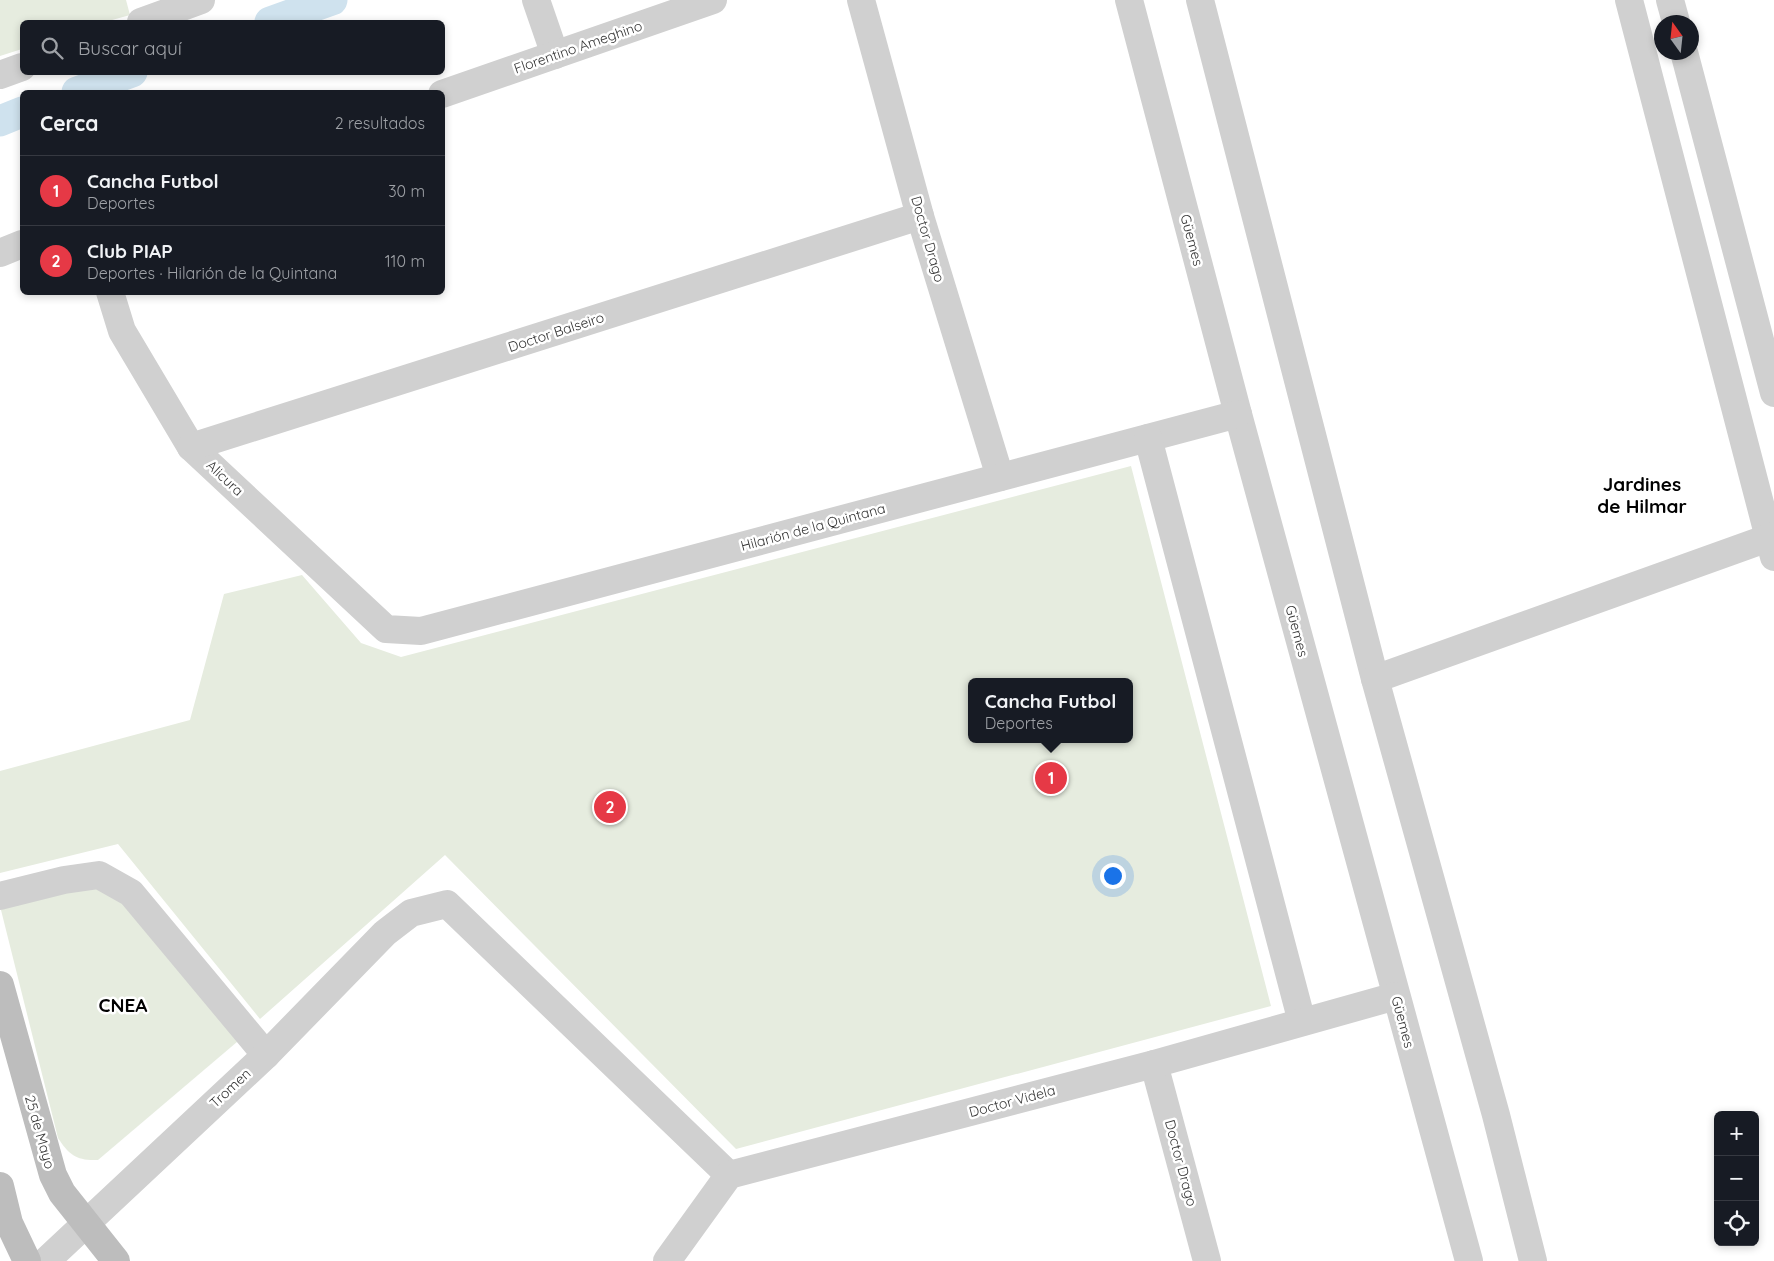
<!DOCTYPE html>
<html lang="es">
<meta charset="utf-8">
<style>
body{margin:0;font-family:Quicksand,sans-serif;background:#20242c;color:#f1f3f6}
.controls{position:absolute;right:15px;bottom:15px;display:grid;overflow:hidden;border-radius:8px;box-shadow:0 2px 8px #0003}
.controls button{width:45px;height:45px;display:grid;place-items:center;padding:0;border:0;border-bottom:1px solid #363941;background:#171b24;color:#f1f3f6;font:25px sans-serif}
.compass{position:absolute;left:1654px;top:15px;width:45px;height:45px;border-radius:50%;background:#171b24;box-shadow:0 2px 8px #0003;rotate:345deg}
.you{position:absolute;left:1112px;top:875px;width:18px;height:18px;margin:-12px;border:4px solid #fff;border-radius:50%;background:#1a73e8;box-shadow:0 0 0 8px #1a73e833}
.badge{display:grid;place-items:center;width:32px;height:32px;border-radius:50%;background:#e63946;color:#fff;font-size:16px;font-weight:700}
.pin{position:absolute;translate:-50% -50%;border:2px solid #fff;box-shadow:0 1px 5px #0006}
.popup{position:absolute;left:968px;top:678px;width:165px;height:65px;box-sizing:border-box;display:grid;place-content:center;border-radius:8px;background:#171b24;filter:drop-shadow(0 1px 4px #0005);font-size:16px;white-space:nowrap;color:#9ea1a6}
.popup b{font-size:19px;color:#f1f3f6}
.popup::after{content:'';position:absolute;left:50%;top:100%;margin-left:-10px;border:10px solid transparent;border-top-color:#171b24}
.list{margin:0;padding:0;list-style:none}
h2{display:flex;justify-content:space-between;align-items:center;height:65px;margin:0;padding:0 20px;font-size:21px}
h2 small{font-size:16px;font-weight:400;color:#9ea1a6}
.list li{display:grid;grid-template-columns:32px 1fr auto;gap:15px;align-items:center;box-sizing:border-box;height:70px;padding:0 20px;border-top:1px solid #363941}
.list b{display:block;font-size:19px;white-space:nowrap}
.list p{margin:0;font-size:16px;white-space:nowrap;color:#9ea1a6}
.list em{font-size:16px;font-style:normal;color:#9ea1a6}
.icon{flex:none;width:28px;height:28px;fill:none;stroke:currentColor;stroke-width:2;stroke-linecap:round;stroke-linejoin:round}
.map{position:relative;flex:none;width:1774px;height:1261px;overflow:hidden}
.search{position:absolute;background:#171b24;box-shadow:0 2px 8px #0003;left:20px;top:20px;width:425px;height:55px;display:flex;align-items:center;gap:12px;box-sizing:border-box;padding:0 18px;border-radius:8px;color:#9ea1a6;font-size:19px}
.panel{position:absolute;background:#171b24;box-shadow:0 2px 8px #0003;left:20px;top:90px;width:425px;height:205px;border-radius:8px}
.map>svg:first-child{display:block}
</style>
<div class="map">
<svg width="1774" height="1261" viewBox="0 0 1774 1261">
<rect width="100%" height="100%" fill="#fff"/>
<g fill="#e6ecdf" fill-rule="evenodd">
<polygon points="0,0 126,0 130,15 105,22 22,22 22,49 0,56"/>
<path d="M1131 466 1271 1006 736 1149 445 855 260 1019 118 844 0 873V771L190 720 224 594 302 575 361 643 401 657ZM972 682H1130V739H972Z"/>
<path d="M90 883 127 899 244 1036 98 1160C77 1161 69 1155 58 1138L0 906Z"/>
</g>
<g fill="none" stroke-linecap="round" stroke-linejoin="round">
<g stroke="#cfe2ee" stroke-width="31">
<polyline points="270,22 332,0"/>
<polyline points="77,92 132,72"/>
<polyline points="0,121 22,112"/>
</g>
<g stroke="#d0d0d0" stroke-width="28">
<polyline points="536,0 555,55"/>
<polyline points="861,0 920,216 1000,477"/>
<polyline points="1129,0 1238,414 1469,1261"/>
<polyline points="1200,0 1375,679 1496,1115 1533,1261"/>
<polyline points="1629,0 1774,557"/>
<polyline points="1670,0 1676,22"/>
<polyline points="141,22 201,0"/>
<polyline points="1684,52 1774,393"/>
<polyline points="0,75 22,67"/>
<polyline points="442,94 713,0"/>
<polyline points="0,253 22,244"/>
<polyline points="110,292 122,331 191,447 386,629 421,631 1238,414"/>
<polyline points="1148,438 1302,1022"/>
<polyline points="191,447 920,216"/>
<polyline points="1375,679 1774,536"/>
<polyline points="0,896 64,880 99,875 131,893 266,1055"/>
<polyline points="1154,1064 1207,1261"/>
<polyline points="46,1261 266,1055 385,933 411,913 447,904 729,1175"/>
<polyline points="667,1261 729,1175 1154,1064 1396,996"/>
</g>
<g stroke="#bdbdbd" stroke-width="28">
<polyline points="0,985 53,1175 62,1193 116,1261"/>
<polyline points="0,1186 9,1223 27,1261"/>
</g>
</g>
<g text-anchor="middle" stroke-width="5" stroke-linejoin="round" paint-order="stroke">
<g font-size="14" fill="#333" stroke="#fff">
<text transform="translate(578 47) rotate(-19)" y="5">Florentino Ameghino</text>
<text transform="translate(928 239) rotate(74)" y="5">Doctor Drago</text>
<text transform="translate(1192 240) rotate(75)" y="5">Güemes</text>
<text transform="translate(556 332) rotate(-18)" y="5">Doctor Balseiro</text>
<text transform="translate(225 478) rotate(43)" y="5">Alicura</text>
<text transform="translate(813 527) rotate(-15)" y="5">Hilarión de la Quintana</text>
<text transform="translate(1297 631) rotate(75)" y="5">Güemes</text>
<text transform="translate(1403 1022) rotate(75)" y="5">Güemes</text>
<text transform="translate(230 1088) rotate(-43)" y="5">Tromen</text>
<text transform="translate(1012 1101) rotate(-15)" y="5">Doctor Videla</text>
<text transform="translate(40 1132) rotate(74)" y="5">25 de Mayo</text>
<text transform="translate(1181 1163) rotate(75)" y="5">Doctor Drago</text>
</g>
<g font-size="19" font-weight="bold" fill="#000" stroke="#fff">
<text x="1642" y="491">Jardines<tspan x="1642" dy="22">de Hilmar</tspan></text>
<text x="123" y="1012">CNEA</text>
</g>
</g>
</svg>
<div class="controls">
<button>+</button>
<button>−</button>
<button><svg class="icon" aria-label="locate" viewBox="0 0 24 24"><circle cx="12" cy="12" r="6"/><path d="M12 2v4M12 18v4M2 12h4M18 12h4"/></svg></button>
</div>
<svg class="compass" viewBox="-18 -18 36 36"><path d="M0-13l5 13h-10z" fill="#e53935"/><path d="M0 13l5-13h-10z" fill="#9ea1a6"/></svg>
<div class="you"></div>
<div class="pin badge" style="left:1051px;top:778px">1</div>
<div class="popup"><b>Cancha Futbol</b>Deportes</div>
<div class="pin badge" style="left:610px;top:807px">2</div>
<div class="search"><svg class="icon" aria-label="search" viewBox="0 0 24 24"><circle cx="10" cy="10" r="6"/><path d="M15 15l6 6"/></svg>Buscar aquí</div>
<section class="panel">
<h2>Cerca<small>2 resultados</small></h2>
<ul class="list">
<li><span class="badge">1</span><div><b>Cancha Futbol</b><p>Deportes</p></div><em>30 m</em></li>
<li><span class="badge">2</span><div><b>Club PIAP</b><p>Deportes · Hilarión de la Quintana</p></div><em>110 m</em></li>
</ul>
</section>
</div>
